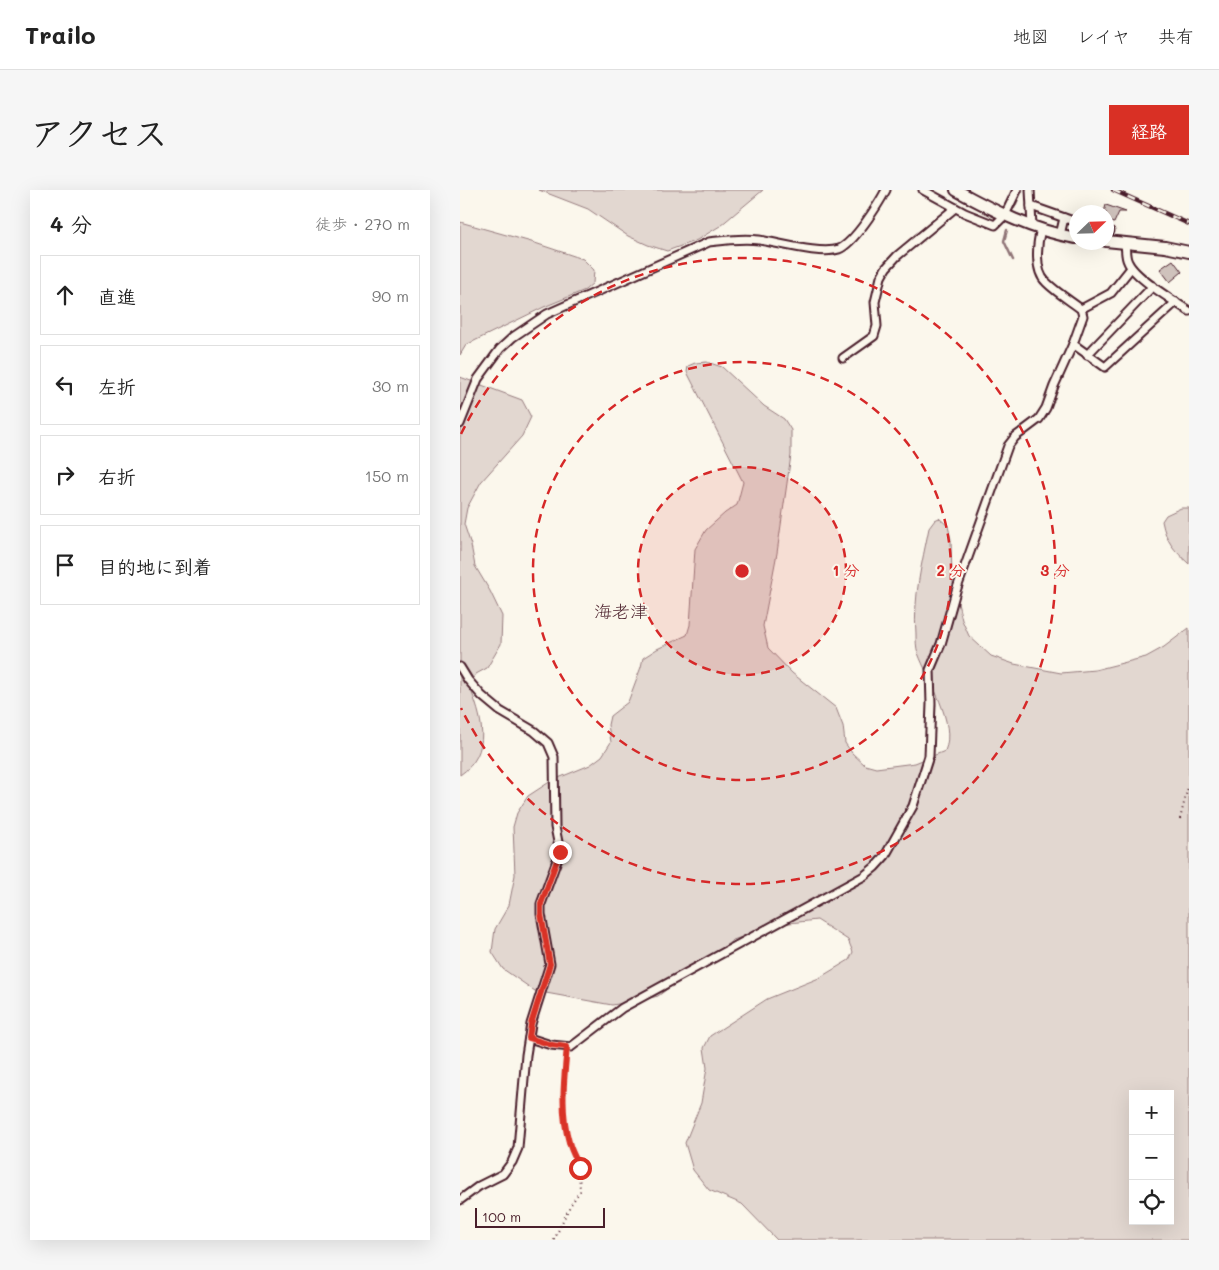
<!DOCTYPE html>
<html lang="ja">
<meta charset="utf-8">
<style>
body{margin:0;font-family:Mali,"Klee One",sans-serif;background:#f6f6f6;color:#222}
.controls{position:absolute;right:15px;bottom:15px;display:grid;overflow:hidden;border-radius:0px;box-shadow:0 5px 20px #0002}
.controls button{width:45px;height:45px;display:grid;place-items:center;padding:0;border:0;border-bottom:1px solid #e0e0e0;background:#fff;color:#222;font:25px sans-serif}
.compass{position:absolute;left:609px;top:15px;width:45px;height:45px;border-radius:50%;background:#fff;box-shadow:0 5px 20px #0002;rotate:67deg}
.scale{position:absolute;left:15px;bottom:12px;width:130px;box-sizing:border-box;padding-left:5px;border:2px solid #4a1f2b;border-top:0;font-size:14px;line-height:18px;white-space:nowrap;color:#4a1f2b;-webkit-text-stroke:4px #fbf7ec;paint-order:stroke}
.stop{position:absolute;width:15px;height:15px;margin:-11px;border:4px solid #d93025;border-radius:50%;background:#fff}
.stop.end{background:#d93025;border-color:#fff;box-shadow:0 1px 5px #0008}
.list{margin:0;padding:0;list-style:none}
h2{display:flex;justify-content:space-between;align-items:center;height:65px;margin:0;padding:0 20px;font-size:21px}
h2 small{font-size:16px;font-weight:400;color:#767676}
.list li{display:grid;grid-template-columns:32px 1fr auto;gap:15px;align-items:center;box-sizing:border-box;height:80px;margin:0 10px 10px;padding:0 10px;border:1px solid #e0e0e0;border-radius:0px}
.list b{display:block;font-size:19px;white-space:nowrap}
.list em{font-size:16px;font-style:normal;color:#767676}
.icon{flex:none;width:28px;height:28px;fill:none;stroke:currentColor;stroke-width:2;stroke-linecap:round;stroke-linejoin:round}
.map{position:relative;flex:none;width:729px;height:1050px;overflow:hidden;border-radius:0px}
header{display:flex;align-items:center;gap:30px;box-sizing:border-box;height:70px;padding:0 25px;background:#fff;border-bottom:1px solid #e0e0e0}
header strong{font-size:24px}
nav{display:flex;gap:28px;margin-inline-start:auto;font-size:18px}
.intro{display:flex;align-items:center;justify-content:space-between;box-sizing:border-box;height:120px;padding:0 30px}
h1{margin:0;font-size:35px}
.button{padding:12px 22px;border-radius:0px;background:#d93025;color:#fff;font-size:18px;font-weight:700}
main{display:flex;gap:30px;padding:0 30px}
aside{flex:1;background:#fff;border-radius:0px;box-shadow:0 5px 20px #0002}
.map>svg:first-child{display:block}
</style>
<header>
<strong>Trailo</strong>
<nav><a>地図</a><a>レイヤ</a><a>共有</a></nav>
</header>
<div class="intro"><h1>アクセス</h1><a class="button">経路</a></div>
<main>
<aside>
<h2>4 分<small>徒歩 · 270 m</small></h2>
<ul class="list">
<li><svg class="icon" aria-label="ahead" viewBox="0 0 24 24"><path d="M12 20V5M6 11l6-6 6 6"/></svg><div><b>直進</b></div><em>90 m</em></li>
<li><svg class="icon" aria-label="left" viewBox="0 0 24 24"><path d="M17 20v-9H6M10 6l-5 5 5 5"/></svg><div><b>左折</b></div><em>30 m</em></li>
<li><svg class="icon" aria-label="right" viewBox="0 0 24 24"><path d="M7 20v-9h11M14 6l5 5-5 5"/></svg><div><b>右折</b></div><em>150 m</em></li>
<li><svg class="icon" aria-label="arrive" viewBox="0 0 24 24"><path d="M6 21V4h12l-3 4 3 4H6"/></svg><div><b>目的地に到着</b></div></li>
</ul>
</aside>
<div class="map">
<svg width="729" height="1050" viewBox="0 0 729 1050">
<rect width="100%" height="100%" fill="#fbf7ec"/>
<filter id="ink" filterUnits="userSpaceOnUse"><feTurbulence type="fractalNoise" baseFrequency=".02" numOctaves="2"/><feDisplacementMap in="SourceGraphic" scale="10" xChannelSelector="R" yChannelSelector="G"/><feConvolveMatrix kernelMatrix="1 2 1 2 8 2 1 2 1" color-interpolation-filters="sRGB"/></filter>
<g filter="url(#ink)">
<g fill="#e2d7d0" stroke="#967b7e" fill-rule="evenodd">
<polygon points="79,0 303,0 260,36 237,50 207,61 188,55 168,46 128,19"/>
<polygon points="0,32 75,53 123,69 134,80 133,93 125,100 84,117 6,155 0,165"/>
<path d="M247 172 262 177 304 216 324 229 331 240V265L317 363 303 436 308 458 332 483 376 518 383 536 385 553 392 563 405 575 416 578 455 573 485 561C497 533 468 490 458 463 456 458 456 450 456 444 453 408 462 373 469 338L475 330 479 328 488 336 491 349 492 388 502 430 509 446 531 466 554 474 601 483 635 480 686 467 704 457 729 438V1050H317L282 1014 249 1000 233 980 225 953 241 913 247 878 244 858 250 846 307 809 359 788 389 770 393 762 388 750 357 730 320 734 273 750 198 806 182 810 152 815 75 801 43 779 32 762 35 739 49 715 55 685 53 637 57 623 68 606 91 591 130 575 142 566 151 552 148 535 150 526 168 512 181 477 183 468 197 459 227 445 230 435 235 359 246 340 265 323 277 315 283 292 227 182 228 176 235 173ZM673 904H710V1031H673Z"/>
<path d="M0 187 62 210 71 227 62 246 21 292 7 318 4 334 11 355 15 376 30 401 42 426 41 454 27 478 16 484 9 495C22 528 33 562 0 585Z"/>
<path d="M721 318H729V374C714 360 706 352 702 331L706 325Z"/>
</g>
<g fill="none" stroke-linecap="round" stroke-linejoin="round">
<g stroke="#907477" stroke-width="2.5">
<polyline points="554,18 562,0"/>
<polyline points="547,40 544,51 553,70"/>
</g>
</g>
<g fill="#cfc2bc" stroke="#4a1f2b">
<polygon points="646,15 666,22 659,22 654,33 646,31 646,22 644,22"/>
<polygon points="713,70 722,82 710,92 700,79"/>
</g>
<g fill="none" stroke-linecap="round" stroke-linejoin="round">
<defs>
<g id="street">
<polyline points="463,0 505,23 535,35 545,25 557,0"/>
<polyline points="570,0 572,36"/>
<polyline points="571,16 616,32"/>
<polyline points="646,40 650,41"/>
<polyline points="600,45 604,28"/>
<path d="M665 53C666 59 665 67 668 72 675 88 714 111 729 121"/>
<polyline points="621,119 651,103 671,78"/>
<polyline points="613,154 645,177 716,112"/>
<polyline points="627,165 693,96"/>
<polyline points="383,168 414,146 417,136 415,112 421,87 426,78 437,66 495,18"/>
<path d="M0 234 18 189 40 159 53 147 87 124 249 52C266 50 282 48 299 50 320 53 360 65 379 59 394 53 418 15 426 0"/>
<polyline points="0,477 8,490 22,506 40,521 74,541 88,553 94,567 95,637 100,662 81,714 81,724 90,774 71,834 66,865 58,958 52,972 43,984 19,996 0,1010"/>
<path d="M69 848 91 855 111 857 162 818 404 686 415 677 425 666 453 616 469 566 471 514 470 480 481 454 496 401 548 256 555 247 579 229 586 218 594 196 613 154 623 126 621 119C609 110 596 102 586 92 574 81 577 53 581 39"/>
</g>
<g id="secondary">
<path d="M496 0C534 21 574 41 616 48"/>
<polyline points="646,51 705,57 729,62"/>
</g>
</defs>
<use href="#street" stroke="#4a1f2b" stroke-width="11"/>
<use href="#secondary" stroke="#4a1f2b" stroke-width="14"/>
<g stroke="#4a1f2b" stroke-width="2" stroke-dasharray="1 4" stroke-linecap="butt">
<polyline points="720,629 729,593"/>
<polyline points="94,1050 110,1016 120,1001 119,978 109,954 105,936 104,915 106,865"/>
</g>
<use href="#street" stroke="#fbf7ec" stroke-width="7"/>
<use href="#secondary" stroke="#fbf7ec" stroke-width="10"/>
<defs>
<polyline id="rail" points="653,0 729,34"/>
</defs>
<use href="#rail" stroke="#4a1f2b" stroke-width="4.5"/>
<use href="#rail" stroke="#fbf7ec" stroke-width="2.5" stroke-dasharray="8" stroke-linecap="butt"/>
</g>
</g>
<g fill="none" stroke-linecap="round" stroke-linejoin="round" filter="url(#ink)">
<path stroke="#d93025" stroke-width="6" d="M100 662 81 714V724L90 774 71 834 69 848 92 855 107 857C104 889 100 921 109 952 111 961 116 969 120 978"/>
</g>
<circle cx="282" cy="381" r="104" fill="#d62828" fill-opacity=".12"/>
<g fill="none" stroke="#d62828" stroke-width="2.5" stroke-dasharray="9 6">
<circle cx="282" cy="381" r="104"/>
<circle cx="282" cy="381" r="209"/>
<path d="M1 244A313 313 0 1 1 1 518"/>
</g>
<g text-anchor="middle" stroke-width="4" stroke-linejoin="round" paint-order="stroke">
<g font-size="18" fill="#4a1f2b" stroke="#fbf7ec">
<text x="161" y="428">海老津</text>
</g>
</g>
<circle cx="282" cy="381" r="8" fill="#d62828" stroke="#fbf7ec" stroke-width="2.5"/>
<g font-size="15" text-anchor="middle" font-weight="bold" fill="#d62828" stroke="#fbf7ec" stroke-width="4" stroke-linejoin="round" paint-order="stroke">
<text x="386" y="386">1 分</text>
<text x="491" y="386">2 分</text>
<text x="595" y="386">3 分</text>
</g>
</svg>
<div class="controls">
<button>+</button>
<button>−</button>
<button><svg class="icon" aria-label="locate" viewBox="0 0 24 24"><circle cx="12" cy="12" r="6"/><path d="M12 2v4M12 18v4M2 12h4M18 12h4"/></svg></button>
</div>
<svg class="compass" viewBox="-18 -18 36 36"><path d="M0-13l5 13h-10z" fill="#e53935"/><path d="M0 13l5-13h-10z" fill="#767676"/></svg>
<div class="scale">100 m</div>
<div class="stop" style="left:120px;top:978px"></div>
<div class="stop end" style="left:100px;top:662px"></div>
</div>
</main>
